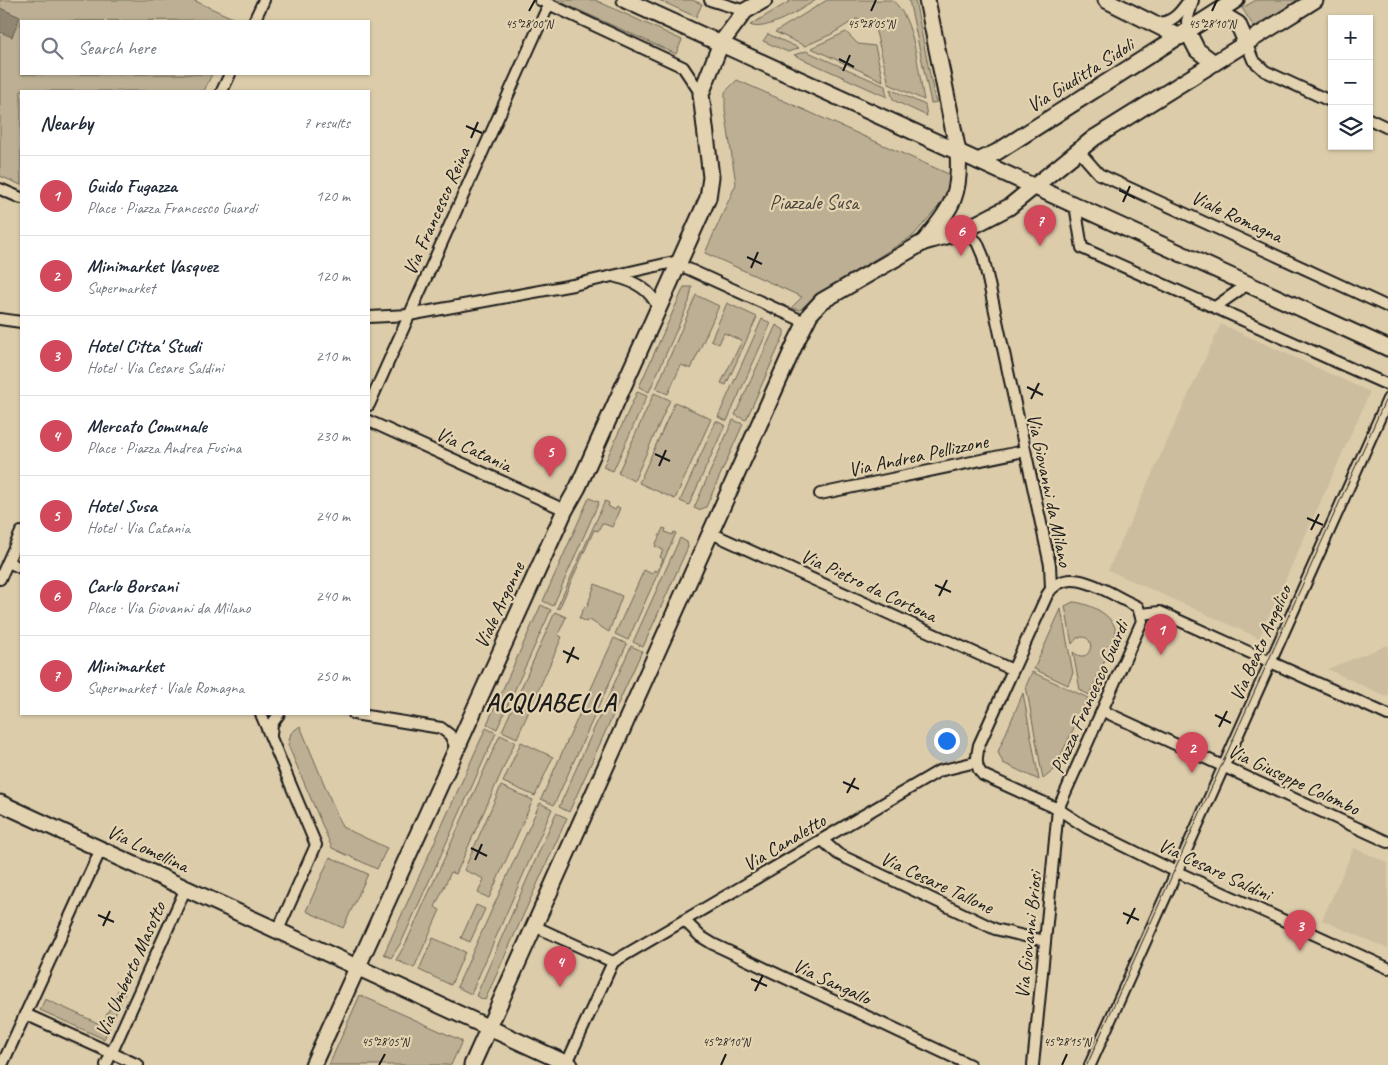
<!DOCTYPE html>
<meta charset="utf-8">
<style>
body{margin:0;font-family:Caveat,sans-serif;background:#f6f6f7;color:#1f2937}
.controls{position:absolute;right:15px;top:15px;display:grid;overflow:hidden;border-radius:0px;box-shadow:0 1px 4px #0004}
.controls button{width:45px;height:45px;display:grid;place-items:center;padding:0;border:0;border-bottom:1px solid #e0e1e3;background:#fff;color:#1f2937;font:25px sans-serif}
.you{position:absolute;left:946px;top:740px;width:18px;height:18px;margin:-12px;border:4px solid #fff;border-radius:50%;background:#1a73e8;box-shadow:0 0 0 8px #1a73e833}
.badge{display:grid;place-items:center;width:32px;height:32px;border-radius:50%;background:#d1495b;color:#fff;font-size:16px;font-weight:700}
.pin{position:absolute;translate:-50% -41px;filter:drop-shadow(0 1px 2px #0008)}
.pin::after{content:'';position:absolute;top:26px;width:18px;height:15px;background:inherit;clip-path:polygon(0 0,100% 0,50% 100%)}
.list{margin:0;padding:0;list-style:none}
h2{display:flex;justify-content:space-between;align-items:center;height:65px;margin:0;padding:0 20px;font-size:21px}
h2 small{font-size:16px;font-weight:400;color:#747a83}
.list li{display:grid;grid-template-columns:32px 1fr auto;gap:15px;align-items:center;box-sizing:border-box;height:80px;padding:0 20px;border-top:1px solid #e0e1e3}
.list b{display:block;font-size:19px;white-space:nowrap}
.list p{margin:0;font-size:16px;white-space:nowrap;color:#747a83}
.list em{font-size:16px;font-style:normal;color:#747a83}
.icon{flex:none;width:28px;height:28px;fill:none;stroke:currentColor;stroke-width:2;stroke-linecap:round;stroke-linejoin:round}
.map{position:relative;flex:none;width:1388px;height:1065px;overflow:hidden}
.search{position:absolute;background:#fff;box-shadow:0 1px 4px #0004;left:20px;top:20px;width:350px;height:55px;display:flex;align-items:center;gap:12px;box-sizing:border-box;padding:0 18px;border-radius:0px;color:#747a83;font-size:19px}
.panel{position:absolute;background:#fff;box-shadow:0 1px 4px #0004;left:20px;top:90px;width:350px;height:625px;border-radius:0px}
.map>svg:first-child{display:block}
</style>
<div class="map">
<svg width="1388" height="1065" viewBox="0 0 1388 1065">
<rect width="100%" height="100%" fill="#dcccaa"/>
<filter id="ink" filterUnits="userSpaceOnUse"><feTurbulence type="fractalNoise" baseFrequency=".02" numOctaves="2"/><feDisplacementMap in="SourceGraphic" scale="10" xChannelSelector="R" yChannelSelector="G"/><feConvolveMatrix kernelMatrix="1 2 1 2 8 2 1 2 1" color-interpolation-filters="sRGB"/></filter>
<g filter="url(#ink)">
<g fill="#ccbd9e">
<polygon points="1221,324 1370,392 1259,638 1108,570"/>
<polygon points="1388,645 1388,697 1327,669"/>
<polygon points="1354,848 1388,863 1388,949 1322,920"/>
</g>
<g fill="#bcaf93" stroke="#6c6658">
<polygon points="0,0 193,0 237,20 21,21 21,74 212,74 204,91 21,91 21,185 0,176"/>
<polygon points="556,0 595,0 682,40 676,54"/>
<polygon points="659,0 692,0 702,4 696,17"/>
<path d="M792 0H816C803 8 765 33 750 25Z"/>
<path d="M827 0H892C915 18 918 71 924 100L889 84 876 32 867 21 856 19 832 34 805 46 775 32Z"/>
<polygon points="909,0 915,0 935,100 939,102 931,103"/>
<polygon points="1256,0 1298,0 1254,27 1242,8"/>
<polygon points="846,32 858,44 875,46 883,81 811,48"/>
<polygon points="768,34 799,48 788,52 763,41"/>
<polygon points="806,51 885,86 887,97 794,55"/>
<polygon points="737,80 951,175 945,199 913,236 816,295 800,310 791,308 802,297 705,253 736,184 725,110 725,92"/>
<polygon points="890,89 925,105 927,116 893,100"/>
<polygon points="684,287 692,287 689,302 649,392 639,387"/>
<polygon points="696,295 719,306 691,369 681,365 668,394 656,389"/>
<polygon points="727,303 757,317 726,385 721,383 742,341 724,333 719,344 711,340"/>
<polygon points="762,319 771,323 727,421 718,417"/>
<polygon points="776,325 784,330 784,335 746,420 735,415"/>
<polygon points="637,392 647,396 613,471 603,467"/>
<polygon points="654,393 670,400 634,481 618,473"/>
<polygon points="675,402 711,419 675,499 639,483"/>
<polygon points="733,420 743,424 706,507 699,510 694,508"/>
<polygon points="716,421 725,425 689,505 680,501"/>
<polygon points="589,498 599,502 553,606 543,601"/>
<polygon points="605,501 609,503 608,506 615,510 617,507 620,508 612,527 602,523 598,531 594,530 559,609 557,608"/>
<polygon points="663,528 666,529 665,532 672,535 674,532 676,533 628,640 615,634 644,570 652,574 654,570 657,571 663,559 660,557 663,550 655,546"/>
<polygon points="680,538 687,542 688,547 643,647 633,642"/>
<polygon points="595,584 622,596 609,632 588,619 587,622 579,618 585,606 587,607"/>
<path d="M1073 602C1090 603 1121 618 1115 638L1089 695 1080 690 1073 652C1092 668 1099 631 1077 638L1072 644 1065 606Z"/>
<polygon points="541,605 551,610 497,729 487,724"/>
<polygon points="1061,609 1073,673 1068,685 1034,669"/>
<polygon points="555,612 566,617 558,635 562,637 517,738 502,731"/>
<polygon points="614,638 627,644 554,805 541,799"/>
<polygon points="631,646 642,651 569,812 559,807"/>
<polygon points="1032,672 1088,698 1054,770 1043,779 1026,686"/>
<polygon points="1023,693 1039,780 1003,763 998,752"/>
<polygon points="300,726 342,827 387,848 377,869 332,848 288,745 291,733"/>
<polygon points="486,728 496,733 402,941 391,958 384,954"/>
<polygon points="500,735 515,742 456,874 451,872 435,907 440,910 414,968 396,960 406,943"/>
<polygon points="521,742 553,757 535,796 503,782"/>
<polygon points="501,786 533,800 489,898 478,893 484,879 464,870"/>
<polygon points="540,803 552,809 471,994 457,987"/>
<polygon points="556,813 567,818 485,1000 476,996"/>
<polygon points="330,857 368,874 343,928 306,911"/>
<polygon points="476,905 485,909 470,942 461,938"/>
<polygon points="433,938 465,952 451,985 419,970"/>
<polygon points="118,990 125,993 104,1039 40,1010 45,999 102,1025"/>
<polygon points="360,995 462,1041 451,1065 329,1065"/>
</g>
<polygon fill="#908672" stroke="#625c50" points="0,8 20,17 12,37 0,32"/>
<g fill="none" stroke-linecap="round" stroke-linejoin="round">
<defs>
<g id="street">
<polyline points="540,0 683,67 701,94"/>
<polyline points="710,0 745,11"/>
<polyline points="254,21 264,0"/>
<path d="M1155 23C1172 24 1180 13 1189 0"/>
<polyline points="1188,32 1187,21 1193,0"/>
<polyline points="1246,42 1253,60 1265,71 1332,102"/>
<polyline points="222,91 230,74"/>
<polyline points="1369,119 1388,128"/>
<polyline points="1078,150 1099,174 1388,307"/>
<polyline points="0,189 21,198"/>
<polyline points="1075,205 1082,248 1388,385"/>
<polyline points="963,231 977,242 983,256 1050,565 1051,588"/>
<path d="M616 277C634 281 650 289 657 306"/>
<polyline points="1215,307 1248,284"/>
<polyline points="369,317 409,315 573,285 678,261 684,267 805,322"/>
<polyline points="0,319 21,322"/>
<polyline points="369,405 549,4"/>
<polyline points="369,421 565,510"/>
<polyline points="820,494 1024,451"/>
<polyline points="711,533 1013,670"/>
<polyline points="8,562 21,568"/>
<polyline points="0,579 21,532"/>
<polyline points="1141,614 1160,612 1388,715"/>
<polyline points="1103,711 1388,842"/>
<polyline points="261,714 316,845 278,930"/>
<polyline points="354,714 441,728 450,735 456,748"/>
<polyline points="271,735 272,724 279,714"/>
<polyline points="822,840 838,854 995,929 1045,941"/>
<polyline points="685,921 700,936 713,944 970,1065"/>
<polyline points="534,926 613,962"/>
<polyline points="613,962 939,771 976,762"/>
<polyline points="25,1014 138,1065"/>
<polyline points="567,1063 613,962"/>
<polyline points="2,1065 101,849"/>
<polyline points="106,1065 186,888"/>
<path d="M1033 1065 1058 809 1142 621 1138 607 1132 604C1106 592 1067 562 1047 595L979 745C977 756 974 767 983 775L1058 809 1087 828 1164 866 1388 968"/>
<polyline points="1090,1065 1388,399"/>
</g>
<g id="secondary">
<polyline points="625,0 1388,348"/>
<polyline points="1106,0 1180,37"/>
<polyline points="1218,12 1238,24 1246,42"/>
<polyline points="1188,32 1197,50 1214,63"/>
<polyline points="978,161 997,152 1236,0"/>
<path d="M924 242C951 207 961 198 958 152L927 0"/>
<polyline points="0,803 570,1065"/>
<polyline points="313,1065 565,510 578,487 708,198 711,177 701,94 721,43 745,11 764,0"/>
<polyline points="472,1065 796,342 810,314 822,301 924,242 963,231 1009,207 1094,138 1315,0"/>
</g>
</defs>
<use href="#street" stroke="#1c1c1c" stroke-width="14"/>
<use href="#secondary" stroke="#1c1c1c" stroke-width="19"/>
<use href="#street" stroke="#e4d3b0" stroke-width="10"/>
<use href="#secondary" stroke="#e4d3b0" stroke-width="15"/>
<polyline stroke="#1c1c1c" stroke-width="1" points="1087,1065 1388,394"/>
</g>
</g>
<path fill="none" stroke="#1c1c1c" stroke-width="2" d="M529 11 535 0M871 11 876 0M1212 11 1217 0M839 59 854 67M843 71 850 55M466 126 482 133M471 138 478 122M1119 190 1135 198M1123 202 1130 186M747 257 762 264M751 268 758 252M1027 387 1043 395M1031 399 1039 383M655 454 670 461M659 466 666 450M1307 518 1323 525M1311 530 1319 514M935 585 951 592M939 596 947 580M563 651 579 659M567 663 574 647M1215 715 1231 723M1219 727 1227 711M843 782 859 789M847 793 855 778M471 848 487 856M475 860 482 844M1123 913 1139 920M98 915 114 922M1127 924 1135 908M103 926 110 911M751 979 767 986M755 991 763 975M379 1065 385 1054M721 1065 726 1054M1062 1065 1067 1054"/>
<g text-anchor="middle" stroke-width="4.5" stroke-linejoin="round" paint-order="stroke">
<g font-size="20" fill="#1c1c1c" stroke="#e4d3b0">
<text transform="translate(1080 75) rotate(-32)" y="7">Via Giuditta Sidoli</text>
<text transform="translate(436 211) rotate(-66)" y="7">Via Francesco Reina</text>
<text transform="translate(1237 216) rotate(25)" y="7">Viale Romagna</text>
<text transform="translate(474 449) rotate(25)" y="7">Via Catania</text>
<text transform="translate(918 455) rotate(-12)" y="7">Via Andrea Pellizzone</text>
<text transform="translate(1050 490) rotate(78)" y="7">Via Giovanni da Milano</text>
<text transform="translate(869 585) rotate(25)" y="7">Via Pietro da Cortona</text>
<text transform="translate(499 605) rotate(-65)" y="7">Viale Argonne</text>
<text transform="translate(1260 643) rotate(-66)" y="7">Via Beato Angelico</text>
<text transform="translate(1089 697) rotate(-66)" y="7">Piazza Francesco Guardi</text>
<text transform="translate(1294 779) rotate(25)" y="7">Via Giuseppe Colombo</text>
<text transform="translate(784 842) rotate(-31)" y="7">Via Canaletto</text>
<text transform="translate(148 848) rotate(25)" y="7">Via Lomellina</text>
<text transform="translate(1215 869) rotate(25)" y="7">Via Cesare Saldini</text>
<text transform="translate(937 882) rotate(25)" y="7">Via Cesare Tallone</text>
<text transform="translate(1028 935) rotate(-84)" y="7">Via Giovanni Briosi</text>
<text transform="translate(130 969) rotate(-66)" y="7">Via Umberto Masotto</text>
<text transform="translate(832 981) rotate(25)" y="7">Via Sangallo</text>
</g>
<g font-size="20" fill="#44413a" stroke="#e4d3b0">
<text x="814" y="209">Piazzale Susa</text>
</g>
<g font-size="25" font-weight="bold" letter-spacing="1" fill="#1c1c1c" stroke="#e4d3b0">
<text x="551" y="711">ACQUABELLA</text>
</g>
</g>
<g font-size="12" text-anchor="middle" fill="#1c1c1c" stroke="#e4d3b0" stroke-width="4.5" stroke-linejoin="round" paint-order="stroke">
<text x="529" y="28">45°28'00"N</text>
<text x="871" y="28">45°28'05"N</text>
<text x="1212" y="28">45°28'10"N</text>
<text x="385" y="1046">45°28'05"N</text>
<text x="1067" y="1046">45°28'15"N</text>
<text x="726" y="1046">45°28'10"N</text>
</g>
</svg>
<div class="controls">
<button>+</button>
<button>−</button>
<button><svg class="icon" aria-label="layers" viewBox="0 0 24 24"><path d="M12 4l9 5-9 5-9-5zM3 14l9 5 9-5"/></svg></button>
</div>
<div class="you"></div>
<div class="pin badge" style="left:1161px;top:655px">1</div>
<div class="pin badge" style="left:1192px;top:773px">2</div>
<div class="pin badge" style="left:1300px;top:951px">3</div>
<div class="pin badge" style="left:560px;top:987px">4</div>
<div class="pin badge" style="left:550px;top:477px">5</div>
<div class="pin badge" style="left:961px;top:256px">6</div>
<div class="pin badge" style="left:1040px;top:246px">7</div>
<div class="search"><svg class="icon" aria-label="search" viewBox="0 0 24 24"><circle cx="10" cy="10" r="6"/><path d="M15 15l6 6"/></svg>Search here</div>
<section class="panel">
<h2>Nearby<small>7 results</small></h2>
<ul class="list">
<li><span class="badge">1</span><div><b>Guido Fugazza</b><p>Place · Piazza Francesco Guardi</p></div><em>120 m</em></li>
<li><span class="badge">2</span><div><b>Minimarket Vasquez</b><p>Supermarket</p></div><em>120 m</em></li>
<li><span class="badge">3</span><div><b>Hotel Citta' Studi</b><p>Hotel · Via Cesare Saldini</p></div><em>210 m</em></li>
<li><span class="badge">4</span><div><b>Mercato Comunale</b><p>Place · Piazza Andrea Fusina</p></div><em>230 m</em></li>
<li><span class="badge">5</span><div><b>Hotel Susa</b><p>Hotel · Via Catania</p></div><em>240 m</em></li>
<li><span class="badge">6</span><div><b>Carlo Borsani</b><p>Place · Via Giovanni da Milano</p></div><em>240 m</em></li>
<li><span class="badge">7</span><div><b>Minimarket</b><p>Supermarket · Viale Romagna</p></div><em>250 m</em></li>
</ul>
</section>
</div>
